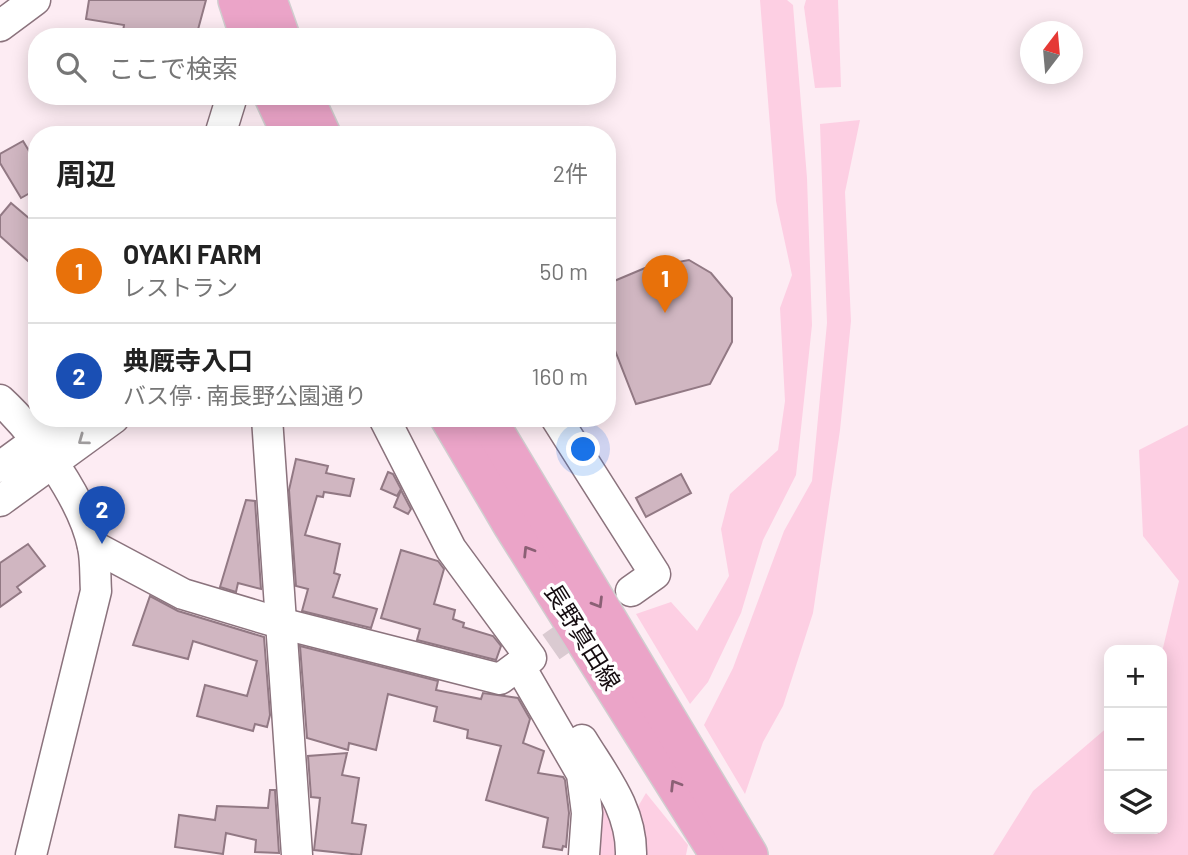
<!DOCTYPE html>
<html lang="ja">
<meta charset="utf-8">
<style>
body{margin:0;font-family:Barlow,"Noto Sans JP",sans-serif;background:#f6f6f6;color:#222}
.controls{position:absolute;right:21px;bottom:21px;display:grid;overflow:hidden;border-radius:14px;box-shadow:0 4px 18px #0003}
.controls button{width:63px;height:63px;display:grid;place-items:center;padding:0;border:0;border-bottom:2px solid #e0e0e0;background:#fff;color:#222;font:35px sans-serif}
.compass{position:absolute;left:1020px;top:21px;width:63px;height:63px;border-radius:50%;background:#fff;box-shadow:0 4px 18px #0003;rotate:16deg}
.you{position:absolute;left:584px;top:450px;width:24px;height:24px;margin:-18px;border:5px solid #fff;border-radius:50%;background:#1a73e8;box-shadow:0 0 0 10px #1a73e833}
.badge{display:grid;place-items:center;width:46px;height:46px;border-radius:50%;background:#188d70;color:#fff;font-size:23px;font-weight:700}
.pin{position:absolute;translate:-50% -58px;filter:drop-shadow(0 2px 4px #0008)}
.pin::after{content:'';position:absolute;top:37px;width:24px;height:21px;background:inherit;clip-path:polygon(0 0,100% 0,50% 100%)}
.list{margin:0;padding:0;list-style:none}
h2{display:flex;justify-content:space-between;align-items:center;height:91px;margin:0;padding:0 28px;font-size:30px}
h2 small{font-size:23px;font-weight:400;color:#767676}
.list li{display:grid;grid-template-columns:46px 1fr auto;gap:21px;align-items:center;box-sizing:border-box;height:105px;padding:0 28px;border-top:2px solid #e0e0e0}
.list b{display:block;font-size:26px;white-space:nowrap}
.list p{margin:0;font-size:23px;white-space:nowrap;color:#767676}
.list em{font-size:23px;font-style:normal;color:#767676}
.icon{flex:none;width:38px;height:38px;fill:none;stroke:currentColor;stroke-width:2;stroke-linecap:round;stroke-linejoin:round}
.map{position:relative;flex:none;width:1188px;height:855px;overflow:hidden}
.search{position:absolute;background:#fff;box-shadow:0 4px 18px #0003;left:28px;top:28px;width:588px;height:77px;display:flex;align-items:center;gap:18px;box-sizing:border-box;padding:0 24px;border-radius:28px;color:#767676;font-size:26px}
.panel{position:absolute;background:#fff;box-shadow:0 4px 18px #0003;left:28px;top:126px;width:588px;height:301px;border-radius:28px}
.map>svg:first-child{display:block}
</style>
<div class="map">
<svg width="1188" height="855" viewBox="0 0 1188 855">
<rect width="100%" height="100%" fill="#fdecf3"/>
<g fill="#fdcfe3">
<polygon points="760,0 787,0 793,5 807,178 812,325 796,475 763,540 741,613 708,682 690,704 636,614 671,602 697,631 729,576 721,529 730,494 778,450 785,401 780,308 792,275 776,201"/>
<polygon points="806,0 838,0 841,87 815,88 804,7"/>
<polygon points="860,120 845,192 851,321 840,430 813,613 783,706 763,742 745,794 704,725 733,668 784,531 812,481 827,323 820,124"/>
<polygon points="1188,425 1188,855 993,855 1033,791 1109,726 1109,829 1162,829 1162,652 1179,581 1143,536 1139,450"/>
<polygon points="590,769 622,831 623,855 594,855"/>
<polygon points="646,793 688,845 686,855 645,855 636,810"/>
</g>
<g fill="#d0b6c1" stroke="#927984" stroke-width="2">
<polygon points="89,0 206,0 196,37 123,32 124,25 86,19"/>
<polygon points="23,141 37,164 37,189 21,198 0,163 0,154"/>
<polygon points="11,203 37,225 37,269 0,236 0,216"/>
<polygon points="689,260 711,273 732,298 732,342 710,384 636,404 614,348 607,350 607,284 645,268"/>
<polygon points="296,459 328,466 326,473 354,479 350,496 324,492 323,497 317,496 305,535 340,544 334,573 340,575 333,597 377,609 371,628 302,611 308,589 296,586 289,490"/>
<polygon points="388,472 393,474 401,489 397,496 381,489"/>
<polygon points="681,474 691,493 646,517 636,498"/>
<polygon points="401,490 411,509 408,514 394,507"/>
<polygon points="246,500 255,501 261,589 238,583 236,592 220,587"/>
<polygon points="28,544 45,566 17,587 21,592 0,607 0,563"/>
<polygon points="401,550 438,561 444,569 434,604 455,610 453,619 464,623 463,627 493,636 501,646 496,660 417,640 420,629 381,618"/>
<polygon points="150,596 178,611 264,637 270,715 267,727 255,724 253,731 197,716 205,685 247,696 257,661 193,641 188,659 133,645"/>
<polygon points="300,646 438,681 436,690 481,699 483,693 518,698 530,719 523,743 544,751 538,773 563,777 565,780 569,813 566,847 563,846 562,850 543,847 548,818 486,800 501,746 467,738 468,730 434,721 437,707 388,694 376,750 349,743 348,750 307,738"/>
<polygon points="347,753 342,775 359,778 352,823 366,825 361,855 314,850 320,798 311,797 308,756"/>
<polygon points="270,790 275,790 279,853 255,852 256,840 226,833 223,854 175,847 179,815 215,820 217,806 268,808"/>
</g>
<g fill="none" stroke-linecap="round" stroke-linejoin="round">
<polyline stroke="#dacad1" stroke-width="30" stroke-dasharray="30 15" stroke-linecap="butt" points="551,647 594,617"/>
<defs>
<g id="minor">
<polyline points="0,26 35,0"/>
<polyline points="220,135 232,96"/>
<path d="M0 400C35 432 84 500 93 547 96 561 95 577 96 591L31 855"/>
<polyline points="267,418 297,855"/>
<polyline points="384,418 451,549 531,658 519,665 582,774 587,813 584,855"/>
<polyline points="556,418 655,574 631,591"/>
<polyline points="0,467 67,418"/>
<polyline points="0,501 114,418"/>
<polyline points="93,546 183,594 280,623 500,679 519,665"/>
<path d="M582 740C604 776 632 810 631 855"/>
</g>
<g id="major">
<polyline points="237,0 249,37"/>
<polyline points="268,0 281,37"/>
<polyline points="273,96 291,135"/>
<polyline points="304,96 322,135"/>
<polyline points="449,418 512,525 719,855"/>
<polyline points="487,418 749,855"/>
</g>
</defs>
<use href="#minor" stroke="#8b737d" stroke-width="33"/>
<use href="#major" stroke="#d0cecf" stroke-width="40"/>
<use href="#minor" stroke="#fff" stroke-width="30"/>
<use href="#major" stroke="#eba4c8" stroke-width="37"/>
</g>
<defs><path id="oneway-chevron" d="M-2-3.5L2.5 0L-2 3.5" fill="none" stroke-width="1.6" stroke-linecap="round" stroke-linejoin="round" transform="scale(1.75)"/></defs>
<use stroke="#a19e9f" href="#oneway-chevron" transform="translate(83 440) rotate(144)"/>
<g stroke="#8b6075">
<use href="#oneway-chevron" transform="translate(528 551) rotate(-122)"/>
<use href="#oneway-chevron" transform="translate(598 603) rotate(59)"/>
<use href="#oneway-chevron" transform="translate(675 785) rotate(-122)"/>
</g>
<g text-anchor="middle" stroke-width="7" stroke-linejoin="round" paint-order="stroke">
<g font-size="24" fill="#150c10" stroke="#fff">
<text transform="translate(582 637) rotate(58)" y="8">長野真田線</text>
</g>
</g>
</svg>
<div class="controls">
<button>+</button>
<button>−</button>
<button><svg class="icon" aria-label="layers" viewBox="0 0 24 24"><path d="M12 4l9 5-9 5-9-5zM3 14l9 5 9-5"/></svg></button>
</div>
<svg class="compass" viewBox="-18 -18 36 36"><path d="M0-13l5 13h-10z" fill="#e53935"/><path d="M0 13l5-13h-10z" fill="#767676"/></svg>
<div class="you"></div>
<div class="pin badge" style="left:665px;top:313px;background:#e8710a">1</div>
<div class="pin badge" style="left:102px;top:544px;background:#1a4fb4">2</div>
<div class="search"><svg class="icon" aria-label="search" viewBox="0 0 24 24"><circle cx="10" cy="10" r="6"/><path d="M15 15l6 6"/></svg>ここで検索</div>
<section class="panel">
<h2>周辺<small>2件</small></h2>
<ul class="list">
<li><span class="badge" style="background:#e8710a">1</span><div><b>OYAKI FARM</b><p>レストラン</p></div><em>50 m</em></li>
<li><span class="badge" style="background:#1a4fb4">2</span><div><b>典厩寺入口</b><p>バス停 · 南長野公園通り</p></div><em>160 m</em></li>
</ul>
</section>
</div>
